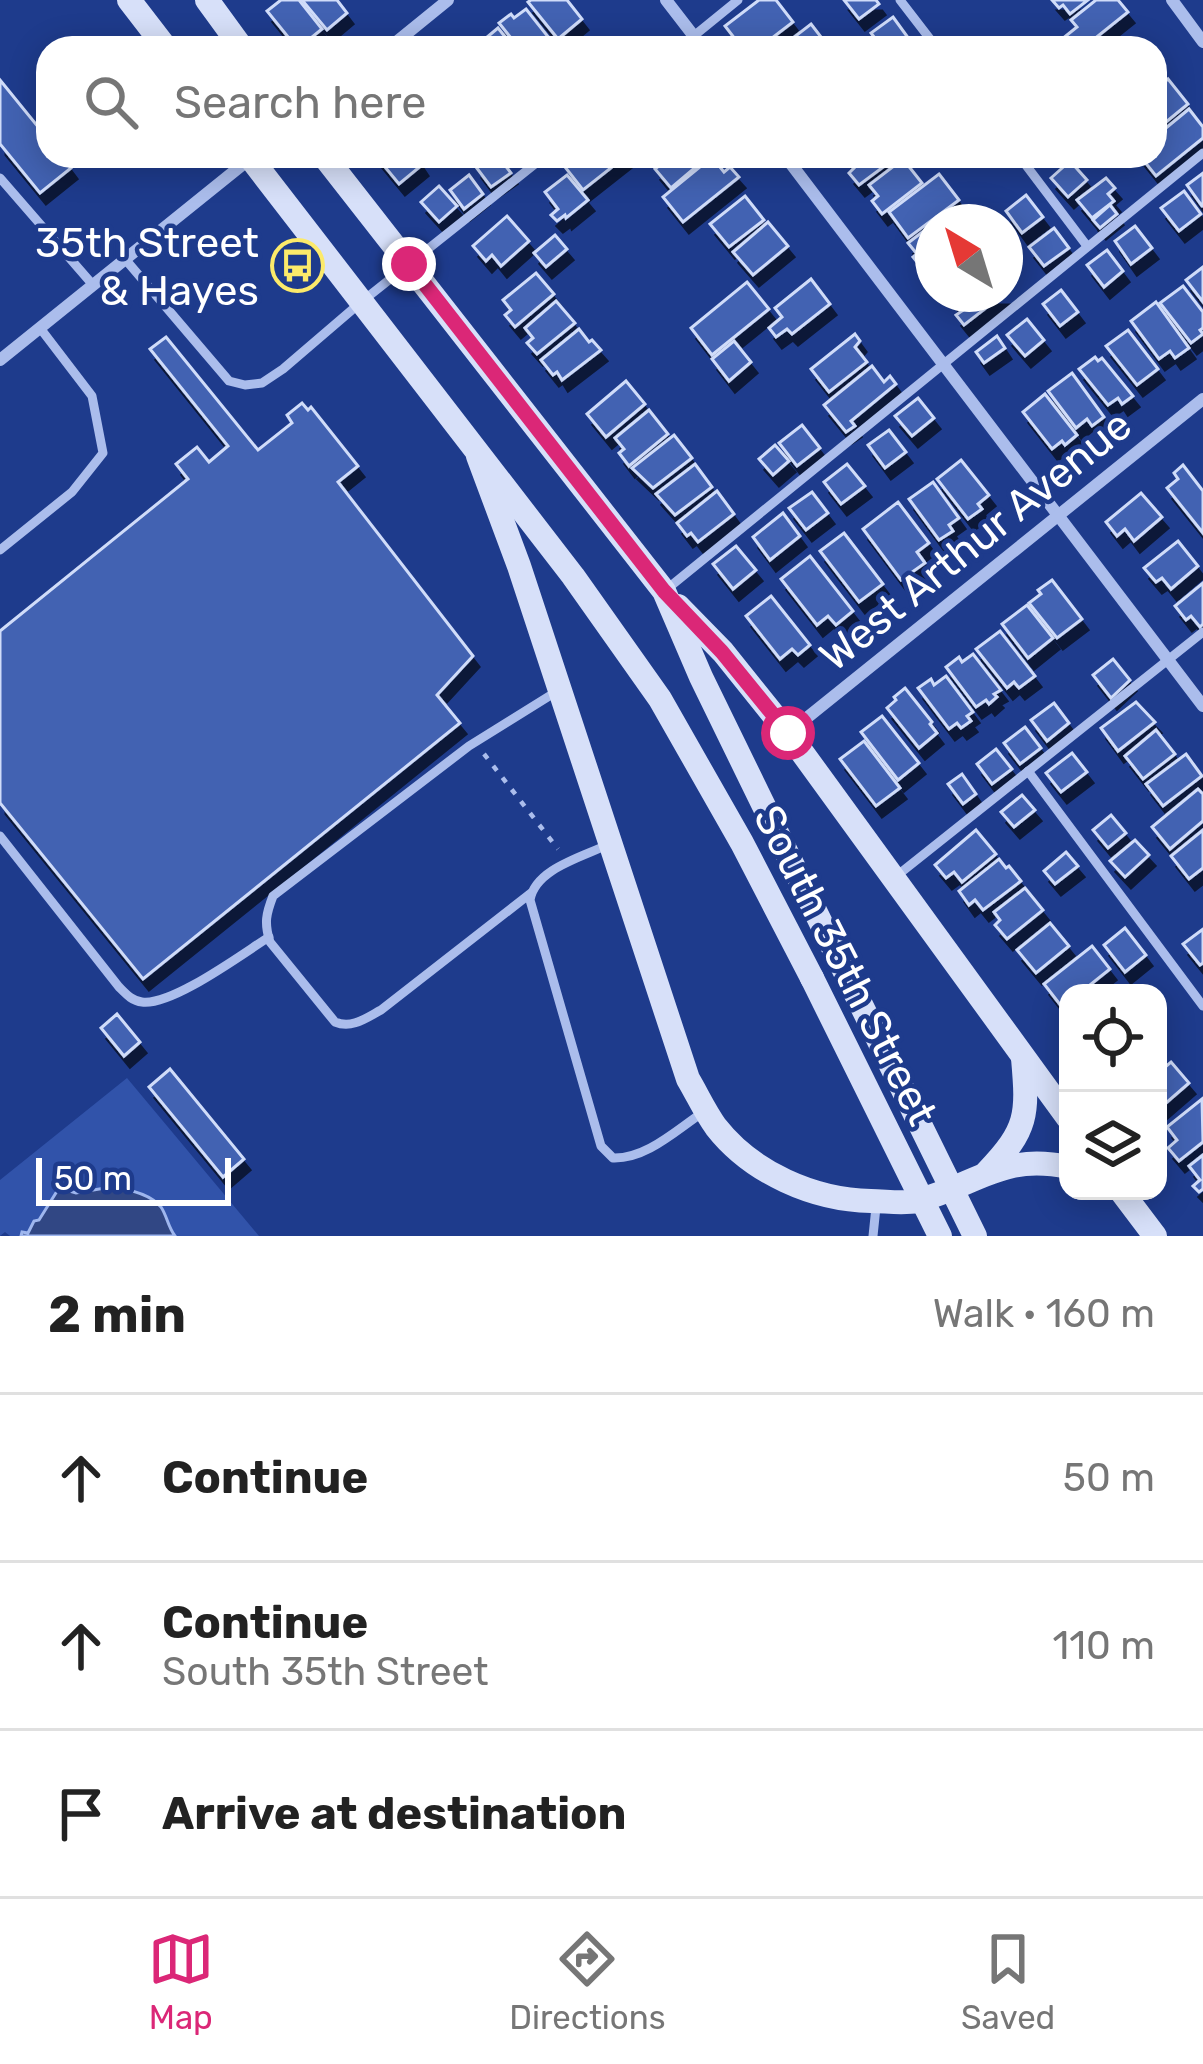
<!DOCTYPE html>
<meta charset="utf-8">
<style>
body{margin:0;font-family:Rubik,sans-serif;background:#f2f2f2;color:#222}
.controls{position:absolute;right:36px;bottom:36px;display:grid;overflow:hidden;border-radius:24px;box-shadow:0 6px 30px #0003}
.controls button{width:108px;height:108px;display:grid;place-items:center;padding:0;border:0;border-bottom:3px solid #e0e0e0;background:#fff;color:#222;font:60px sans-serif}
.compass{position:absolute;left:915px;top:204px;width:108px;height:108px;border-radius:50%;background:#fff;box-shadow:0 6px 30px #0003;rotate:322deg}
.scale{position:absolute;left:36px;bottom:30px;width:195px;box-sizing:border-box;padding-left:12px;border:6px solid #fff;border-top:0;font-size:33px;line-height:42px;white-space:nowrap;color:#fff;-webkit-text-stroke:9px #1e3b8c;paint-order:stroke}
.stop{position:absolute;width:36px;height:36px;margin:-27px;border:9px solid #db2777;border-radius:50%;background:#fff}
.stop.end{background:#db2777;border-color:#fff;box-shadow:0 3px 12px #0008}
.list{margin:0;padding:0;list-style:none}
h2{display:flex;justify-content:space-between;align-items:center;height:156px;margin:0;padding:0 48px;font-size:51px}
h2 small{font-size:39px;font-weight:400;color:#767676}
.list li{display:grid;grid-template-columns:78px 1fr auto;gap:36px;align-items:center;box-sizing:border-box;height:168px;padding:0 48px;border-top:3px solid #e0e0e0}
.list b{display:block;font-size:45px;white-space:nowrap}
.list p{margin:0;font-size:39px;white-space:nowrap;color:#767676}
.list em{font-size:39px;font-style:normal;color:#767676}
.icon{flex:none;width:66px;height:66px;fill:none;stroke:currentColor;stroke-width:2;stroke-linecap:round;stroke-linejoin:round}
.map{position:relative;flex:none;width:1203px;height:1236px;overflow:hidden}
.search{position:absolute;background:#fff;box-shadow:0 6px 30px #0003;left:36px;right:36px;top:36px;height:132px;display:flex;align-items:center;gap:30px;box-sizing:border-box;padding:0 42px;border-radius:36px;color:#767676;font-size:45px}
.sheet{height:660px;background:#fff}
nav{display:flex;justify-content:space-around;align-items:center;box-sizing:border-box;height:168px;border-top:3px solid #e0e0e0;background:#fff;font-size:33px;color:#767676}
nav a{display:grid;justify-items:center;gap:6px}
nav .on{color:#db2777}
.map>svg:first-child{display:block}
</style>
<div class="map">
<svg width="1203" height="1236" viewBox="0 0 1203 1236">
<defs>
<filter id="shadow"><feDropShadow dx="6" dy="11" stdDeviation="0" flood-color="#0009"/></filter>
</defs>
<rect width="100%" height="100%" fill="#1e3b8c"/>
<polygon fill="#3153aa" points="127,1078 259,1236 175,1236 167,1225 165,1212 92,1191 76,1193 39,1221 34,1221 27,1234 23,1232 21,1236 10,1236 5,1232 0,1236 0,1180"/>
<path fill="#314784" stroke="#9eb6ee" stroke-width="3" d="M111 1187C128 1189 150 1194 161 1207 167 1216 168 1227 175 1236H21L22 1232 28 1233 34 1221 39 1220 59 1188 76 1193Z"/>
<g fill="#4262b2" stroke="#d0dcf9" stroke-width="3" filter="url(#shadow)">
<polygon points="281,0 299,0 322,29 312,37 316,43 310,48 297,48 267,11"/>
<polygon points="302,0 337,0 347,13 327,30"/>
<polygon points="531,0 567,0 582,19 558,39 528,2"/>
<polygon points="759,0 776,0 793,22 759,48 742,48 725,26"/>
<polygon points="844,0 876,0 879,4 859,19"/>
<polygon points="1052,0 1088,0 1070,14 1063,5 1059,8"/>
<polygon points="1096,0 1118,0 1128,12 1083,48 1069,48 1062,39 1077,27 1071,20"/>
<polygon points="526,9 557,48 519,48 499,23 511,14 514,18"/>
<polygon points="893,17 909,39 897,48 882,48 871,33"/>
<polygon points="811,24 828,46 780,48"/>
<polygon points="498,28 514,48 474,48"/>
<polygon points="1168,79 1188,104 1155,131 1155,90"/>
<polygon points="0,80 48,139 48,156 62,156 71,168 40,193 0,144"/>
<polygon points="1189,109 1203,127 1203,138 1156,176 1140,156 1155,156 1155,137"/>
<polygon points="376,156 416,156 422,165 399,184"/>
<polygon points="491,156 498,156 511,173 491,187 476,167"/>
<polygon points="579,156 626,156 583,190 565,167"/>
<polygon points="671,156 689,156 697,166 671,188 655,169"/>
<polygon points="848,156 898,156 859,185 849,173 854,168 846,157"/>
<polygon points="712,157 724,172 730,167 739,177 683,222 663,197"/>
<polygon points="903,159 922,183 882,214 872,201 878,196 869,185"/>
<polygon points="1070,161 1087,180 1068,197 1051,178"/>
<polygon points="1203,173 1203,206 1202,206 1187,185"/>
<polygon points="939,174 959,200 908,238 889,212"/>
<polygon points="469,175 483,194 464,209 450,190"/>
<polygon points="567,175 588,200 566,218 565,215 557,221 551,215 558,209 545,192"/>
<polygon points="1106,178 1115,188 1108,194 1114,201 1092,218 1077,200"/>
<polygon points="439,186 457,206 439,222 421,202"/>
<polygon points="1184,191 1201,214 1179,231 1161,208"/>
<polygon points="1026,195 1043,217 1022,233 1006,211"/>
<polygon points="745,196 764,220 729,247 710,224"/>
<polygon points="1110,205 1117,214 1100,228 1093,220"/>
<polygon points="507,216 529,241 501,266 492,255 486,261 473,246"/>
<polygon points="768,222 788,246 753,275 733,252"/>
<polygon points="933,224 933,264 924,271 913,257 917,254 908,243"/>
<polygon points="1135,226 1152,248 1131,264 1115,241"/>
<polygon points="1054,228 1069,248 1044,266 1029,247"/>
<polygon points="555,235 567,249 546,267 534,253"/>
<polygon points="1107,250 1123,271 1104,287 1087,265"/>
<polygon points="1203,267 1203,302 1186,280"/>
<polygon points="536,273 554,294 515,327 505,315 511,310 503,300"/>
<polygon points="811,279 830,304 792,334 787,329 776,337 769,328 782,317 775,308"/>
<polygon points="747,282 769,309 712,355 691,328"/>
<polygon points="1183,286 1203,312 1203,328 1200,330 1203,334 1191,343 1160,303"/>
<polygon points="1061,290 1078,312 1060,326 1043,304"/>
<polygon points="958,294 1004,294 964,325 956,315 962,311 952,299"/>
<polygon points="556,301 575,323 537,354 527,343 533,338 525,328"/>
<polygon points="1156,302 1189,348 1175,358 1170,351 1159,359 1131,321"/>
<polygon points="1027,319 1044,340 1025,356 1007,335"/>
<polygon points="579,329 589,342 592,340 601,350 562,380 557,372 553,375 541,360"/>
<polygon points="1128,330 1158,369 1137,385 1106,346"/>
<polygon points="855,334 860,341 855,347 867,362 829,392 811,369"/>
<polygon points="997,336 1005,348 984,363 976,352"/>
<polygon points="166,337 258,450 292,423 287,415 302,403 308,410 311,407 358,466 338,482 473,656 437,695 460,723 143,979 0,803 0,631 188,479 176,464 197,447 209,462 228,446 150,349"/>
<polygon points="734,341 751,362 729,381 712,359"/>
<polygon points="1095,357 1098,361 1102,358 1133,396 1122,404 1118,398 1108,405 1079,369"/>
<polygon points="872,366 884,382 890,376 896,384 851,421 855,426 846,432 824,405"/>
<polygon points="1072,373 1104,417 1092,426 1087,419 1076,428 1048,391"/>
<polygon points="626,381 645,404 606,437 587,414"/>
<polygon points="1045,394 1077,435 1065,445 1062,441 1052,449 1023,412"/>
<polygon points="918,398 934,418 912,436 895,416"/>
<polygon points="649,410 668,434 629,466 619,453 624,449 615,438"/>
<polygon points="802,425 820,448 797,466 779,443"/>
<polygon points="889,430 906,452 885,468 868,445"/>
<polygon points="674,435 692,458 653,488 632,468"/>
<polygon points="775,445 789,461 773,475 759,459"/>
<polygon points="961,460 989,495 978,504 982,509 968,519 937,479"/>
<polygon points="695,464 712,487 675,515 656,494"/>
<polygon points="847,464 865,486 841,504 824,482"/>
<polygon points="1183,465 1203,491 1203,533 1167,488 1178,479 1174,473"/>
<polygon points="933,482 959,518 949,525 953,531 939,540 909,499"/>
<polygon points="717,491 734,514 698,542 691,533 687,536 677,523"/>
<polygon points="812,492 828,513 806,530 789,508"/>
<polygon points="1141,493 1162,517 1134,541 1125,529 1117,536 1106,522"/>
<polygon points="898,502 929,543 917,552 925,563 901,580 863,529"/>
<polygon points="783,513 800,536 770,560 753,537"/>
<polygon points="844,533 883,584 859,602 820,551"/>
<polygon points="1178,541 1198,566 1171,589 1162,578 1156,582 1144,568"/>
<polygon points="736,546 756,570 733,589 713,564"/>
<polygon points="810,556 853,611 836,625 828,616 817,625 781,579"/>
<polygon points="1052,580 1082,619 1057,638 1029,603 1041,594 1038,590"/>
<polygon points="1203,583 1203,624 1200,627 1191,616 1186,620 1175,606"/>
<polygon points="771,596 810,645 798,655 792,649 780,659 746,616"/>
<polygon points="1027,605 1053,638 1028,658 1002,624"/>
<polygon points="1000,631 1035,676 1019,688 1014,682 1007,688 976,649"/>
<polygon points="973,654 1001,690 994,694 997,697 989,704 986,700 976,707 946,667 959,657 962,662"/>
<polygon points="1113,659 1130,680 1111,698 1093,675"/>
<polygon points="946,676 973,712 967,716 971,721 961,728 957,723 949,729 918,688 931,679 934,685"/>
<polygon points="905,688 932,722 930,724 937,733 919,748 887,708 896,700 894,697"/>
<polygon points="1136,702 1155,722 1118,751 1101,728"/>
<polygon points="1054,703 1069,723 1047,741 1031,720"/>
<polygon points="882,716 919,763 898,780 861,732"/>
<polygon points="1025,727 1041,748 1020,764 1004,743"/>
<polygon points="1156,730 1175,754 1143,779 1125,756"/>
<polygon points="864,741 900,788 876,806 840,759"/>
<polygon points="996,749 1012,769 992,784 977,764"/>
<polygon points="1072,753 1087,772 1061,792 1046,773"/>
<polygon points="1186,754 1202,776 1163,806 1146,784"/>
<polygon points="962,774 976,794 963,804 948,784"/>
<polygon points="1198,789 1203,794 1203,821 1170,849 1152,827"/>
<polygon points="1022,795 1035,810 1014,827 1001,812"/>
<polygon points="1111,815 1126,833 1108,848 1093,830"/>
<polygon points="976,830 996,854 962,882 954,872 946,878 935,865"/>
<polygon points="1203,830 1203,868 1189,879 1171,856"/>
<polygon points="1135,840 1149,855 1125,877 1110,861"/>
<polygon points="1066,852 1078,866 1055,884 1044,871"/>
<polygon points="999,859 1006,868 1009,866 1021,881 983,910 975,900 969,905 959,891"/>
<polygon points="1025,888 1043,910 1007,939 995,925 1000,920 994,912"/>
<polygon points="1050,923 1069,946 1036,973 1017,950"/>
<polygon points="1125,928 1146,955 1125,972 1104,945"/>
<polygon points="1203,929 1203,963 1200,965 1183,944"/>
<polygon points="1092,946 1110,969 1080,993 1068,993 1068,1002 1062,1007 1044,984"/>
<polygon points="117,1014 140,1042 124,1056 101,1028"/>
<polygon points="1171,1062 1189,1083 1158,1110 1158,1073"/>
<polygon points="170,1069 244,1159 223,1177 149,1087"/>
<polygon points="1202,1099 1203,1142 1179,1161 1168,1148 1177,1140 1167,1127"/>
<polygon points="1203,1155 1203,1189 1199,1192 1193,1186 1200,1180 1189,1166"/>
</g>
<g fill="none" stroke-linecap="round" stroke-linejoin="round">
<polyline stroke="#abbdec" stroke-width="4.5" stroke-dasharray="6 9" stroke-linecap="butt" points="484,754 558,849"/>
<g stroke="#abbdec" stroke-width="9">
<polyline points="900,0 937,48"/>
<polyline points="679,48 738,0"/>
<polyline points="1019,156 1087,246"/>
<polyline points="0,178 93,285"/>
<polyline points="125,259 229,381 245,385 262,383 283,369 360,303 545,156"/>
<polyline points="0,550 72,492 103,453 92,396 40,328"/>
<polyline points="667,589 1203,153"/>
<polyline points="1028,771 1203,1006"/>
<path d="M0 836 119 987C126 994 132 1001 142 1002 172 1006 242 954 269 937"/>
<path d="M607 845C582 857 535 869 530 900L601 1146 613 1158C646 1159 675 1131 702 1113"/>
<polyline points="894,878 1203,632"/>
<path d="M531 893 381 1010C366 1018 352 1029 335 1022L270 942C264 923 266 914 273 896L469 746 559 690"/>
<polyline points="873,1236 876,1207"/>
</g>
<g stroke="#abbdec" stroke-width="12">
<polyline points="666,0 703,48"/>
<polyline points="1172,0 1203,42"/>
<polyline points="389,48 448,0"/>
<polyline points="785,156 1203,706"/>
<polyline points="0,360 252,157"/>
<polyline points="788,733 1203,399"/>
</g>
<g stroke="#d7e0f9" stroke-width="24">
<polyline points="129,0 166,48"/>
<polyline points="207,0 242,48"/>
<polyline points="249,156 573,576 660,699 742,843 812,978"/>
<polyline points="324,156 664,591 701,677 841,964"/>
<path d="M478 456 519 566 688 1079C697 1094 705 1112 716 1127 752 1173 814 1200 871 1201 885 1201 903 1204 917 1201 976 1185 1001 1153 1068 1167"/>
<polyline points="678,606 723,652 788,733 1068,1118"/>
<path d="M987 1172C1028 1129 1028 1115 1023 1058"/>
<polyline points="1121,1191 1155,1236"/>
</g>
<g stroke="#d7e0f9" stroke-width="24">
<polyline points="841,964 975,1236"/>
<polyline points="812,978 940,1236"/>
</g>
</g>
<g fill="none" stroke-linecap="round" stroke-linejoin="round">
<polyline stroke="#db2777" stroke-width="15" points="409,264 664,591 722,652 788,733"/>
</g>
<defs>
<symbol id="bus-ring" viewBox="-11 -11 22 22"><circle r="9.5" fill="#1e3b8c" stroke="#fcea6a" stroke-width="1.5"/><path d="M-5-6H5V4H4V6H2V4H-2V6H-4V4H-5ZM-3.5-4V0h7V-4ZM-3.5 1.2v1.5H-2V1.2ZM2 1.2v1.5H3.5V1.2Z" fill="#fcea6a"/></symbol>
</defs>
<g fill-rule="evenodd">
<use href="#bus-ring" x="268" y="236" width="59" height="59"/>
</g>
<g text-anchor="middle" stroke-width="9" stroke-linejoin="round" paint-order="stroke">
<g font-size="42" fill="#fff" stroke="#1e3b8c" text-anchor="end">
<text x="259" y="257">35th Street<tspan x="259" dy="48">&amp; Hayes</tspan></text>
</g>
<g font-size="42" fill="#fff" stroke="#1e3b8c">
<text transform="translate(975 540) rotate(-39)" y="15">West Arthur Avenue</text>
<text transform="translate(846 965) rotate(63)" y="15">South 35th Street</text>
</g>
</g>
</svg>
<div class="controls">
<button><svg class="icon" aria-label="locate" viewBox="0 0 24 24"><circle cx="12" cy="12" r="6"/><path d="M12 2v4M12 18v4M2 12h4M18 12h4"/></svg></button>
<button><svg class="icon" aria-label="layers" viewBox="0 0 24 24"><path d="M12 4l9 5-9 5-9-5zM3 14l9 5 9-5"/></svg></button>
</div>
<svg class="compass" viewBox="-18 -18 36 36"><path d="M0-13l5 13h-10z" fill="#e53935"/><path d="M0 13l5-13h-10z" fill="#767676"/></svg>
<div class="scale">50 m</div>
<div class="stop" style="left:788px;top:733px"></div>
<div class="stop end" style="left:409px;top:264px"></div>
<div class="search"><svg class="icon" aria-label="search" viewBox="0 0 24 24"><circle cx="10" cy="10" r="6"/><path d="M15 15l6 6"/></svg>Search here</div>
</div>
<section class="sheet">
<h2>2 min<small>Walk · 160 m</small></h2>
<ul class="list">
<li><svg class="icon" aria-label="ahead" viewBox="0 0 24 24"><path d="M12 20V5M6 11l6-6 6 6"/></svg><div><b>Continue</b></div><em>50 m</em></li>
<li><svg class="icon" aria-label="ahead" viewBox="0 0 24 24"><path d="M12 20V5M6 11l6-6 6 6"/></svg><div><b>Continue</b><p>South 35th Street</p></div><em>110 m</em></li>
<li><svg class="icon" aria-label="arrive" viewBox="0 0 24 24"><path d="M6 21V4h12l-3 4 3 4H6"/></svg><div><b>Arrive at destination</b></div></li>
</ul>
</section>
<nav>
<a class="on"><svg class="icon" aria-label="map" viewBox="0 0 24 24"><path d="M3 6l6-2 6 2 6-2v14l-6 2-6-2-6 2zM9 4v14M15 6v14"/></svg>Map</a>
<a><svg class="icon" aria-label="directions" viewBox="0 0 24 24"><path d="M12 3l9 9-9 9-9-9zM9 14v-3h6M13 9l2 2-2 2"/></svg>Directions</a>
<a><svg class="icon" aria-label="saved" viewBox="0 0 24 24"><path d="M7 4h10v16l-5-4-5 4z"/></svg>Saved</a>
</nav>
